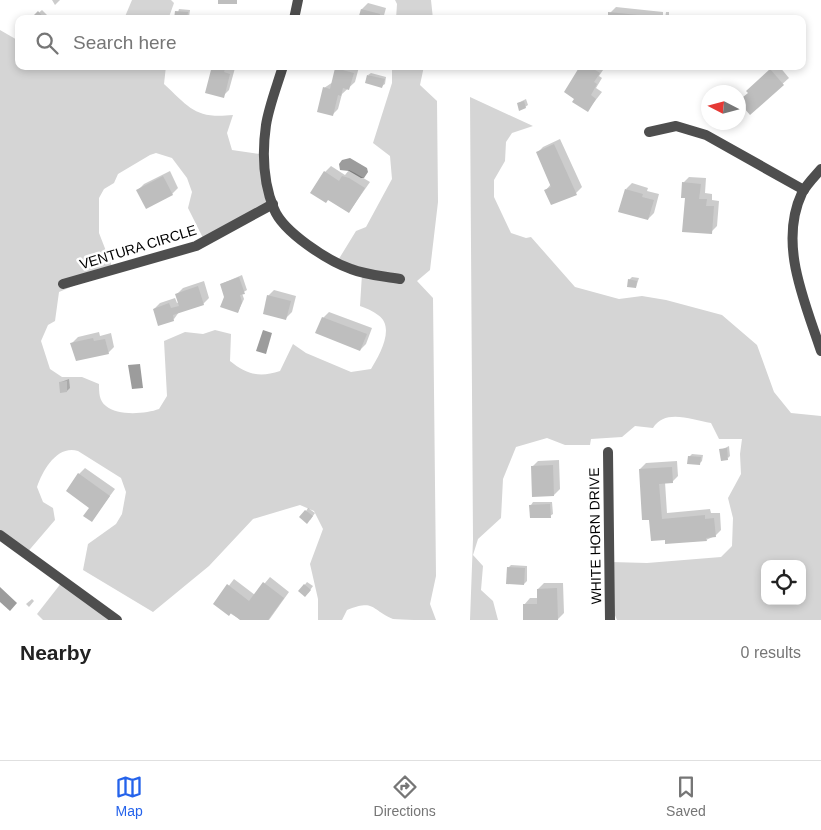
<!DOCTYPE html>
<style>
body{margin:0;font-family:Helvetica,sans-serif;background:#f2f2f2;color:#222}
.controls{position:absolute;right:15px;bottom:15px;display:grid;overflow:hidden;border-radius:10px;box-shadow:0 2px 8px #0003}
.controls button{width:45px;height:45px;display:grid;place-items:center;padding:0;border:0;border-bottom:1px solid #e0e0e0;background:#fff;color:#222;font:25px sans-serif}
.compass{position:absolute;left:701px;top:85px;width:45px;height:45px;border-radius:50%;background:#fff;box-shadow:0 2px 8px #0003;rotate:276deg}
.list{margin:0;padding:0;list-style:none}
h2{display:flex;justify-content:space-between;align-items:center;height:65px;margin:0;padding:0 20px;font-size:21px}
h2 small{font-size:16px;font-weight:400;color:#767676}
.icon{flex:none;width:28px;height:28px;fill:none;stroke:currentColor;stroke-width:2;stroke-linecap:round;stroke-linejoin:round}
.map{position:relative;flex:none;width:821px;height:620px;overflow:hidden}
.search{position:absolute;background:#fff;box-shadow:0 2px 8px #0003;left:15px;right:15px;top:15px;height:55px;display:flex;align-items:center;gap:12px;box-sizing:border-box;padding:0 18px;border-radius:10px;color:#767676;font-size:19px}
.sheet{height:140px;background:#fff}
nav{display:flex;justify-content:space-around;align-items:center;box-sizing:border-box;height:70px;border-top:1px solid #e0e0e0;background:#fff;font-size:14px;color:#767676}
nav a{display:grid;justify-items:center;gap:2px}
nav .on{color:#2563eb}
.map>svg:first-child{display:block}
</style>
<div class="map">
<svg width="821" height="620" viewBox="0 0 821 620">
<rect width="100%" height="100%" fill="#fff"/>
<g fill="#d5d5d5" fill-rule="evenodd">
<polygon points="132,0 171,0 174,3 169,17 124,19"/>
<polygon points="395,0 431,0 433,19 396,19 397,4"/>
<path d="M0 30 19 41V66H166L164 84C190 108 195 119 233 115L227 133 232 150 260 154 270 205 204 240 188 208 192 192 187 178 172 158 156 153 150 155 118 174 114 183 104 189 99 198V233L113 269 59 292 55 321 48 325 41 341 50 369 62 377H82L99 384C99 392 99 401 106 406 117 416 146 414 159 409L167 396 164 341 185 332 203 334 215 330 231 334 230 361C246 374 259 378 280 371L293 344 306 353 351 372 371 369C379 356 396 327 378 315 373 311 366 308 360 306L362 274 337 262 356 231 366 227 392 179 390 156 373 143 392 83V66H424L420 85 437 101 438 202 430 270 417 281 433 298 436 576 430 604 436 620C424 620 403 620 393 619 370 609 375 599 347 610L342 620H318V599L310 564 323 529 314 511 300 505 253 519 209 566 153 612 83 570 88 544 116 524 122 514 126 492 121 478 78 451C57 445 43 470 37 487L43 502 53 508 55 520 25 555 0 537Z"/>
<path d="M470 97 533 126 512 133 506 142 505 161 494 180V197L511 233 526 238 531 237 575 287 619 299 642 296 666 300 722 315 757 345 774 392 791 413 821 416V620H617L607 597 611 562 647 563 721 557 732 546 733 518 728 498 741 474 740 454 742 439H719L711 423C692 420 665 408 653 428L635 426 622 437 591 439 590 445H565L547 438 516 447 503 479 501 518 478 539 473 555 483 566 481 590 493 601 498 620H470L473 539ZM765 564H802V601H765Z"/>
<polygon points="62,582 116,620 43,620 37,614"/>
</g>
<g fill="#9c9c9c">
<polygon points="350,158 367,168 368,172 364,178 361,178 349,171 340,170 339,164 342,160"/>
<polygon points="263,330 272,333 266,354 256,351"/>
<polygon points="140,364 143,388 132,389 128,365"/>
<polygon points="0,587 17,603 10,611 0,602"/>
</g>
<g fill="#0003">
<polygon points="52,0 60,0 55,5"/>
<polygon points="368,3 386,8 383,19 360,19 362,9"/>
<polygon points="616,7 663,12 663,19 609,19 610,13"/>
<polygon points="179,9 190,10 189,17 176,19"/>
<polygon points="42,10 48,16 45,19 32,19"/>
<polygon points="666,12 669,12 669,19 665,19"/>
<polygon points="214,66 235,68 229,90 223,96"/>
<polygon points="338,66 359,67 355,82 342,94 338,109 332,115 324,88 333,82"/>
<polygon points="581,66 605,67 599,76 602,78 596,88 602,92 588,110 576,98"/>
<polygon points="774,66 779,66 789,78 750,113 749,93 754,85"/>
<polygon points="371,73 386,77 385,84 382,86 368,75"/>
<polygon points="526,99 528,105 525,107 518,103"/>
<polygon points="560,139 582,187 576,193 546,190 551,184 537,153 543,147"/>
<polygon points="331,166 345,175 349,170 355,173 370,182 349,212 329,199 325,172"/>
<polygon points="170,171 178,188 172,194 138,190 144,184"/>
<polygon points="689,177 706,178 705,193 712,194 712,200 719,201 717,226 711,232 683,183"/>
<polygon points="632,183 648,188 647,191 659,194 654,213 648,219 626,189"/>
<polygon points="242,275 247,290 242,293 244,299 238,312 225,297 221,284"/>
<polygon points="632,277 639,278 636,287 629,280"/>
<polygon points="204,281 209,298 203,304 179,312 174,319 154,309 160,303 175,298 177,303 179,302 177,294 183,288"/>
<polygon points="274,290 296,296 292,312 286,318 268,296"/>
<polygon points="329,312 372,328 366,344 360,350 323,318"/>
<polygon points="99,332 100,336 111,333 114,347 108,353 72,343 78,337"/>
<polygon points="69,379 70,388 67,391 61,382"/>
<polygon points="729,446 730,456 728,458 721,450"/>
<polygon points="692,454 703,455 702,461 700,463 689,457"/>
<polygon points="559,460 560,489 554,495 532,467 538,461"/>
<polygon points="677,461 678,476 672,482 665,482 667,513 710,509 711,513 720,513 721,530 715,536 706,540 666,539 650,518 640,469 646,463"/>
<polygon points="85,468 115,489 92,520 91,507 79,474"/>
<polygon points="533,502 552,502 553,514 550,516 531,505"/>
<polygon points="308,508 315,513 310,520 306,511"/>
<polygon points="511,565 527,566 527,581 524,584 508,568"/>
<polygon points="270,577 289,592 269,620 241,620 215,604 234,579 255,595"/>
<polygon points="307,582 313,586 308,593 300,591"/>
<polygon points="544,583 563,583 564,613 558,619 524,605 530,598 538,598 538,589"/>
<polygon points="32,599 34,601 29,607 26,604"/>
</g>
<g fill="#bebebe">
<rect x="218" y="0" width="19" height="4"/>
<polygon points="361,9 380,14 379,19 358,19"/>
<polygon points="38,11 45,19 30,19"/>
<polygon points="175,11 188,12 187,19 174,19"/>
<polygon points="608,12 659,17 659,19 608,19"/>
<polygon points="212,66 226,66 224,72 230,74 224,98 205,93"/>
<polygon points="580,66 589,66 600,73 594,82 597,84 591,95 596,99 588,112 572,102 574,99 564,92"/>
<polygon points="335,68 354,73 349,90 343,88 341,96 338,95 333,116 317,112 323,87 330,89"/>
<polygon points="770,69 784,85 750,115 738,101 748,93 746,91"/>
<polygon points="367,75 385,79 382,88 365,83"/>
<polygon points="524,101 526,108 519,111 517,103"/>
<polygon points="554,144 577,195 551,205 544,190 551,187 536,152"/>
<polygon points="324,171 339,181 342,176 349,178 365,188 349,213 328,200 326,203 310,193"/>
<polygon points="163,176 173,195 146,209 136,190"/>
<polygon points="682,182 701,184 699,199 707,199 706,206 714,206 712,234 682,232 685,198 681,198"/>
<polygon points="625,189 643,194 642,197 654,200 648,220 618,212"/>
<polygon points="239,277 245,294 240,295 242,302 238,313 220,307 224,297 220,284"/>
<polygon points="628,279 637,281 636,288 627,287"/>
<polygon points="198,286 204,305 173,315 174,321 158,326 153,309 169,303 171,308 179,306 175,294"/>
<polygon points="267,295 291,301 286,320 263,314"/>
<polygon points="322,317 367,334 360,351 315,333"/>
<polygon points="93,338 94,341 105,339 109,354 76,361 70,343"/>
<polygon points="67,381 67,392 60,393 59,382"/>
<polygon points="727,448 728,460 721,461 719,449"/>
<polygon points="688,456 701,457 700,465 687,464"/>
<polygon points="553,465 554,496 532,497 531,466"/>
<polygon points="672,467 673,483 659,484 662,519 705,515 705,519 714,518 716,537 706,538 707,541 665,544 665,540 651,541 649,520 642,520 639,469"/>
<polygon points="78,473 110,496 92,522 83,516 89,508 66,491"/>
<polygon points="550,504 551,518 530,518 529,505"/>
<polygon points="305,510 313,516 307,524 299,517"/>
<polygon points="507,567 525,568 524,585 506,584"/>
<polygon points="263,582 284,598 268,620 240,620 231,613 229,616 213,604 227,584 249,601"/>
<polygon points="304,584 311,590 305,597 298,591"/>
<polygon points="557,588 558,620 523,620 523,604 537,604 537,589"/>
</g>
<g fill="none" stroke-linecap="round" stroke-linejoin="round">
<g stroke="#4e4e4e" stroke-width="10">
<polyline points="294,19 298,0"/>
<path d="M283 66C277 86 269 106 266 125 262 153 263 182 274 209 283 232 328 261 351 269 366 275 384 276 400 279"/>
<polyline points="649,132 676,126 706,135 804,190"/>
<path d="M821 169C815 176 806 185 802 193 778 244 805 302 821 351"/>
<polyline points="63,284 196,246 273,204"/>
<polyline points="608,452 610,620"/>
<polyline points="0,535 117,620"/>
</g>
</g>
<g text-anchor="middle" stroke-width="5" stroke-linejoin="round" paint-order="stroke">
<g font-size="14" fill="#000" stroke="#fff">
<text transform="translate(138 247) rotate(-17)" y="5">VENTURA CIRCLE</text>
<text transform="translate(595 536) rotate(-91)" y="5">WHITE HORN DRIVE</text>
</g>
</g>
</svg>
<div class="controls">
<button><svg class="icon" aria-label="locate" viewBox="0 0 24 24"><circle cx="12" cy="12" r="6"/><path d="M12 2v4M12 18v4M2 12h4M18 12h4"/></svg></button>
</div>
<svg class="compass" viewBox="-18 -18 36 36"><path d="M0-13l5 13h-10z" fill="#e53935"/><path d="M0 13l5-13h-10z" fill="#767676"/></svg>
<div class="search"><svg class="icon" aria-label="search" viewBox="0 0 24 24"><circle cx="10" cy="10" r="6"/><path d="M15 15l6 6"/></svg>Search here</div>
</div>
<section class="sheet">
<h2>Nearby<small>0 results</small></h2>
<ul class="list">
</ul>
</section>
<nav>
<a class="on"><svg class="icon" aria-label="map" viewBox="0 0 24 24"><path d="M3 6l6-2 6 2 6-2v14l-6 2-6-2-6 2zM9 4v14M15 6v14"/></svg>Map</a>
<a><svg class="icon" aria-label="directions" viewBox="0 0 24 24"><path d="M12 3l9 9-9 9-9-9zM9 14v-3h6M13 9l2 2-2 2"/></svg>Directions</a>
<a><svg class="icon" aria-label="saved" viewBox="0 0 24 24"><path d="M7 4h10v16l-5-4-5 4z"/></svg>Saved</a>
</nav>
